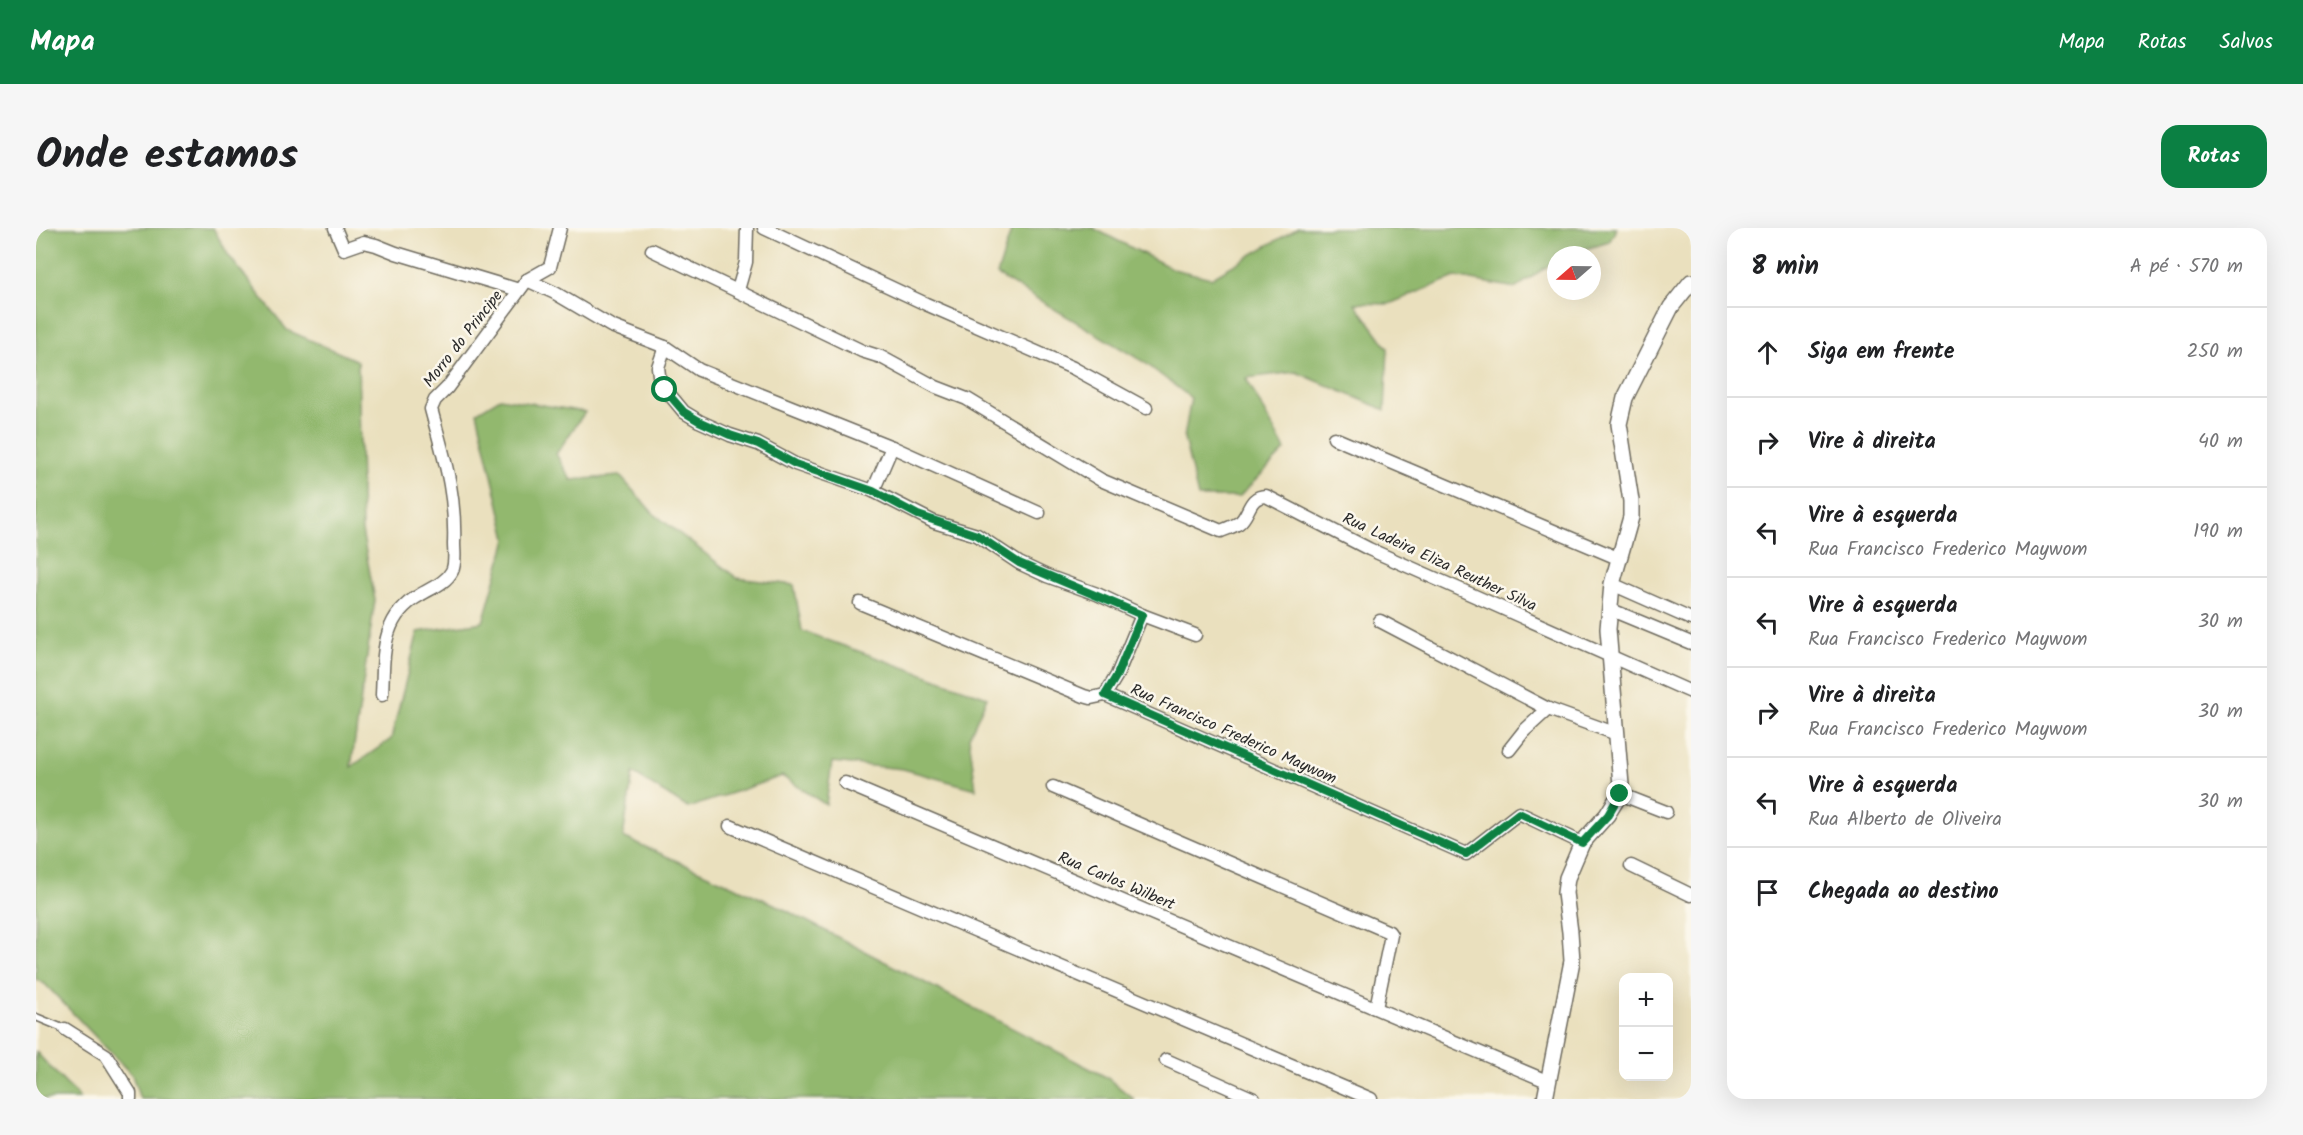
<!DOCTYPE html>
<html lang="pt">
<meta charset="utf-8">
<style>
body{margin:0;font-family:Kalam,sans-serif;background:#f6f6f6;color:#202124}
.controls{position:absolute;right:18px;bottom:18px;display:grid;overflow:hidden;border-radius:12px;box-shadow:0 6px 24px #0002}
.controls button{width:54px;height:54px;display:grid;place-items:center;padding:0;border:0;border-bottom:2px solid #e0e0e0;background:#fff;color:#202124;font:30px sans-serif}
.compass{position:absolute;left:1511px;top:18px;width:54px;height:54px;border-radius:50%;background:#fff;box-shadow:0 6px 24px #0002;rotate:250deg}
.stop{position:absolute;width:18px;height:18px;margin:-14px;border:4px solid #0b8043;border-radius:50%;background:#fff}
.stop.end{background:#0b8043;border-color:#fff;box-shadow:0 2px 6px #0008}
.list{margin:0;padding:0;list-style:none}
h2{display:flex;justify-content:space-between;align-items:center;height:78px;margin:0;padding:0 24px;font-size:26px}
h2 small{font-size:20px;font-weight:400;color:#757577}
.list li{display:grid;grid-template-columns:39px 1fr auto;gap:18px;align-items:center;box-sizing:border-box;height:90px;padding:0 24px;border-top:2px solid #e0e0e0}
.list b{display:block;font-size:22px;white-space:nowrap}
.list p{margin:0;font-size:20px;white-space:nowrap;color:#757577}
.list em{font-size:20px;font-style:normal;color:#757577}
.icon{flex:none;width:33px;height:33px;fill:none;stroke:currentColor;stroke-width:2;stroke-linecap:round;stroke-linejoin:round}
.map{position:relative;flex:none;width:1655px;height:871px;overflow:hidden;border-radius:18px}
header{display:flex;align-items:center;gap:36px;box-sizing:border-box;height:84px;padding:0 30px;background:#0b8043;color:#fff}
header strong{font-size:28px}
nav{display:flex;gap:33px;margin-inline-start:auto;font-size:21px}
.intro{display:flex;align-items:center;justify-content:space-between;box-sizing:border-box;height:144px;padding:0 36px}
h1{margin:0;font-size:42px}
.button{padding:15px 27px;border-radius:18px;background:#0b8043;color:#fff;font-size:21px;font-weight:700}
main{display:flex;gap:36px;padding:0 36px}
aside{flex:1;background:#fff;border-radius:18px;box-shadow:0 6px 24px #0002}
.map>svg:first-child{display:block}
</style>
<header>
<strong>Mapa</strong>
<nav><a>Mapa</a><a>Rotas</a><a>Salvos</a></nav>
</header>
<div class="intro"><h1>Onde estamos</h1><a class="button">Rotas</a></div>
<main>
<div class="map">
<svg width="1655" height="871" viewBox="0 0 1655 871">
<rect width="100%" height="100%" fill="#fbf7ec"/>
<filter id="ink" filterUnits="userSpaceOnUse"><feTurbulence type="fractalNoise" baseFrequency=".0167" numOctaves="2"/><feDisplacementMap in="SourceGraphic" scale="12" xChannelSelector="R" yChannelSelector="G"/><feConvolveMatrix kernelMatrix="1 2 1 2 8 2 1 2 1" color-interpolation-filters="sRGB"/></filter>
<filter id="wash" filterUnits="userSpaceOnUse"><feTurbulence type="fractalNoise" baseFrequency=".008" numOctaves="4" result="noise"/><feDisplacementMap in="SourceGraphic" scale="24" xChannelSelector="R" yChannelSelector="G"/><feGaussianBlur stdDeviation="1.35" result="paint"/><feColorMatrix in="noise" values="0 0 0 0 0 0 0 0 0 0 0 0 0 0 0 0 0 1.4 0 .05"/><feComposite in="paint" operator="in"/></filter>
<g filter="url(#wash)">
<rect width="100%" height="100%" fill="#eae0be"/>
<g fill="#92b86e" stroke="#5e724c" stroke-width="1.5">
<polygon points="0,0 177,0 193,28 251,102 322,133 326,303 339,372 315,539 355,511 382,404 447,394 471,311 441,184 464,170 549,184 520,226 535,252 584,248 617,285 701,350 758,357 766,403 951,469 933,509 940,561 867,541 796,534 790,577 746,548 652,580 597,545 587,609 738,676 1070,849 1098,871 104,871 96,847 9,756 0,751"/>
<polygon points="976,0 1057,0 1137,41 1175,50 1262,0 1581,0 1573,14 1528,27 1520,27 1520,32 1480,60 1419,49 1353,76 1319,75 1352,120 1349,182 1260,144 1210,150 1249,222 1203,269 1162,269 1148,210 1155,170 1108,134 961,47"/>
<polygon points="0,824 44,871 0,871"/>
</g>
</g>
<g filter="url(#ink)">
<g fill="none" stroke-linecap="round" stroke-linejoin="round">
<defs>
<polyline id="service" points="0,789 29,801"/>
<g id="minor">
<polyline points="299,0 308,21 328,14 340,17 360,25 483,62"/>
<polyline points="728,0 890,76 1037,140 1110,180"/>
<path d="M616 22 826 123 845 129 900 159 931 171 1065 252 1185 303C1190 301 1198 298 1203 295 1214 287 1212 268 1230 268L1333 321 1655 464"/>
<polyline points="491,52 519,65 575,98 629,119 663,142 856,219 1003,285"/>
<polyline points="702,62 710,34 711,0"/>
<polyline points="629,119 622,139 624,155 648,184 663,193 694,207 722,216 759,236 837,263 898,294 941,307 983,335 1011,348 1061,366 1106,387 1159,407"/>
<polyline points="1298,210 1584,331"/>
<polyline points="837,263 856,219"/>
<polyline points="1576,356 1655,391"/>
<polyline points="824,375 1048,468 1055,470 1069,467 1430,626 1483,585 1546,615"/>
<polyline points="1573,381 1655,415"/>
<polyline points="1344,393 1512,481 1581,506"/>
<path d="M346 467C348 428 344 389 384 367 395 360 410 355 416 343 420 335 418 324 418 316 420 264 408 230 395 181L399 172 411 160 491 52 514 39 524 0"/>
<polyline points="1069,467 1081,447 1106,387"/>
<polyline points="1473,522 1488,503 1512,481"/>
<polyline points="809,555 1513,854"/>
<polyline points="1017,559 1353,704 1355,707 1340,780"/>
<polyline points="1584,566 1630,584"/>
<polyline points="694,598 1335,871"/>
<polyline points="1595,638 1655,667"/>
<polyline points="29,801 70,827 94,865 94,871"/>
<polyline points="1130,832 1218,871"/>
</g>
<polyline id="tertiary" points="1509,871 1536,733 1534,704 1529,665 1531,650 1546,615 1571,587 1584,566 1585,557 1572,401 1576,356 1595,289 1595,273 1583,196 1589,170 1635,79 1655,54"/>
</defs>
<use href="#service" stroke="#6e6a5e" stroke-width="9"/>
<use href="#minor" stroke="#6e6a5e" stroke-width="15"/>
<use href="#tertiary" stroke="#6e6a5e" stroke-width="18"/>
<use href="#service" stroke="#fff" stroke-width="6"/>
<use href="#minor" stroke="#fff" stroke-width="12"/>
<use href="#tertiary" stroke="#fff" stroke-width="15"/>
</g>
</g>
<g fill="none" stroke-linecap="round" stroke-linejoin="round" filter="url(#ink)">
<polyline stroke="#0b8043" stroke-width="8" points="629,162 648,184 663,193 694,207 722,216 759,236 837,263 882,287 941,307 983,335 1106,387 1081,447 1069,467 1430,626 1483,585 1546,615 1572,587 1584,566"/>
</g>
<g text-anchor="middle" stroke-width="5" stroke-linejoin="round" paint-order="stroke">
<g font-size="16" fill="#2b2b2b" stroke="#fbf7ec">
<text transform="translate(426 110) rotate(-52)" y="6">Morro do Principe</text>
<text transform="translate(1404 333) rotate(25)" y="6">Rua Ladeira Eliza Reuther Silva</text>
<text transform="translate(1198 505) rotate(24)" y="6">Rua Francisco Frederico Maywom</text>
<text transform="translate(1081 652) rotate(23)" y="6">Rua Carlos Wilbert</text>
</g>
</g>
</svg>
<div class="controls">
<button>+</button>
<button>−</button>
</div>
<svg class="compass" viewBox="-18 -18 36 36"><path d="M0-13l5 13h-10z" fill="#e53935"/><path d="M0 13l5-13h-10z" fill="#757577"/></svg>
<div class="stop" style="left:629px;top:162px"></div>
<div class="stop end" style="left:1584px;top:566px"></div>
</div>
<aside>
<h2>8 min<small>A pé · 570 m</small></h2>
<ul class="list">
<li><svg class="icon" aria-label="ahead" viewBox="0 0 24 24"><path d="M12 20V5M6 11l6-6 6 6"/></svg><div><b>Siga em frente</b></div><em>250 m</em></li>
<li><svg class="icon" aria-label="right" viewBox="0 0 24 24"><path d="M7 20v-9h11M14 6l5 5-5 5"/></svg><div><b>Vire à direita</b></div><em>40 m</em></li>
<li><svg class="icon" aria-label="left" viewBox="0 0 24 24"><path d="M17 20v-9H6M10 6l-5 5 5 5"/></svg><div><b>Vire à esquerda</b><p>Rua Francisco Frederico Maywom</p></div><em>190 m</em></li>
<li><svg class="icon" aria-label="left" viewBox="0 0 24 24"><path d="M17 20v-9H6M10 6l-5 5 5 5"/></svg><div><b>Vire à esquerda</b><p>Rua Francisco Frederico Maywom</p></div><em>30 m</em></li>
<li><svg class="icon" aria-label="right" viewBox="0 0 24 24"><path d="M7 20v-9h11M14 6l5 5-5 5"/></svg><div><b>Vire à direita</b><p>Rua Francisco Frederico Maywom</p></div><em>30 m</em></li>
<li><svg class="icon" aria-label="left" viewBox="0 0 24 24"><path d="M17 20v-9H6M10 6l-5 5 5 5"/></svg><div><b>Vire à esquerda</b><p>Rua Alberto de Oliveira</p></div><em>30 m</em></li>
<li><svg class="icon" aria-label="arrive" viewBox="0 0 24 24"><path d="M6 21V4h12l-3 4 3 4H6"/></svg><div><b>Chegada ao destino</b></div></li>
</ul>
</aside>
</main>
